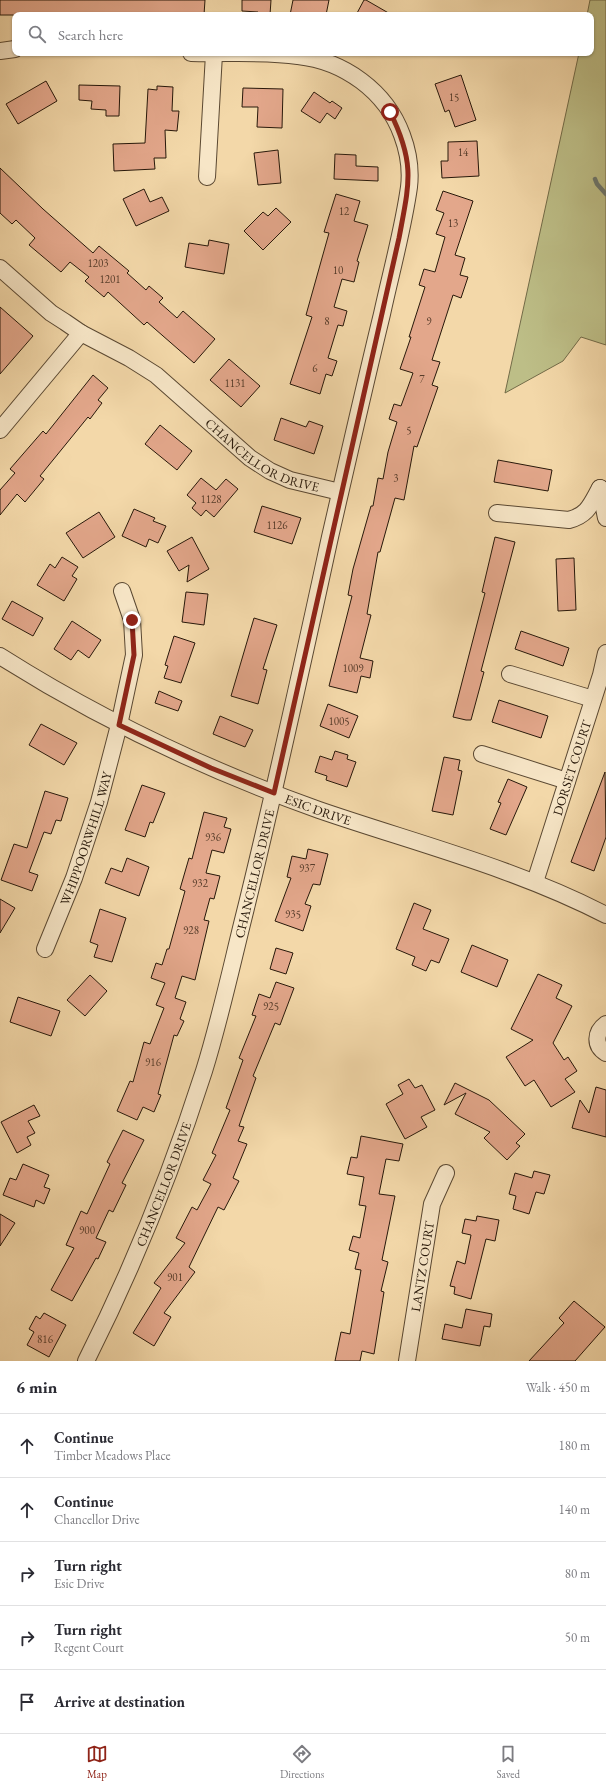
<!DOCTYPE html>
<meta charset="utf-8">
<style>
body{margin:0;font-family:"EB Garamond",serif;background:#f7f7f7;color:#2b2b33}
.stop{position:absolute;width:12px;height:12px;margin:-9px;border:3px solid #8f2418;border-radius:50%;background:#fff}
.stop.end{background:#8f2418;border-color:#fff;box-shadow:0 1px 4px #0008}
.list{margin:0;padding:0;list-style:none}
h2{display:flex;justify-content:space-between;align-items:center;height:52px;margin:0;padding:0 16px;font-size:17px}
h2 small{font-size:13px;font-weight:400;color:#7c7c81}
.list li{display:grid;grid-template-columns:26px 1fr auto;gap:12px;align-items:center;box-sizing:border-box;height:64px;padding:0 16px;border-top:1px solid #e1e1e2}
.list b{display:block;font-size:15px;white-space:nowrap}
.list p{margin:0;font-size:13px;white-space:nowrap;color:#7c7c81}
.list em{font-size:13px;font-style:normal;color:#7c7c81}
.icon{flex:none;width:22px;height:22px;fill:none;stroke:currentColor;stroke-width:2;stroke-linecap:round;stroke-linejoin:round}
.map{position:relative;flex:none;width:606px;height:1361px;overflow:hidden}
.search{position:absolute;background:#fff;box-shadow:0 1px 3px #0004;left:12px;right:12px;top:12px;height:44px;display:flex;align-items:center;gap:10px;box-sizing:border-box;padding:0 14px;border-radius:8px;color:#7c7c81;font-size:15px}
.sheet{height:372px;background:#fff}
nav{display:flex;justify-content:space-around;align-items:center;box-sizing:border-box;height:56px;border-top:1px solid #e1e1e2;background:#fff;font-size:11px;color:#7c7c81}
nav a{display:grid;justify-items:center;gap:2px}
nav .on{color:#8f2418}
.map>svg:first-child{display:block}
</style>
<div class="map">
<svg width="606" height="1361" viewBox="0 0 606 1361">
<rect width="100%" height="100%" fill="#f3d8a9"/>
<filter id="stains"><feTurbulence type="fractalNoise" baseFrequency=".005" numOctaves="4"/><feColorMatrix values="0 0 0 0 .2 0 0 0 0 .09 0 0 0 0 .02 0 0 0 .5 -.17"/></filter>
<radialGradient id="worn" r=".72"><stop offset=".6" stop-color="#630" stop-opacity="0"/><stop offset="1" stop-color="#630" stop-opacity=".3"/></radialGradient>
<polygon fill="#bdbe87" stroke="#726b48" points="590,0 606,0 606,345 581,337 563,361 505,393 579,53 591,53 591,15 587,15"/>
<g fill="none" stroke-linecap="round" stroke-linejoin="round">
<polyline stroke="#6e786e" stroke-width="4.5" points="595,179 597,184 606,194"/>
</g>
<g fill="#e3a78b" stroke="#27180a">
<polygon points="0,0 205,0 204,15 0,15"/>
<polygon points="242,0 271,0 270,15 258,15 258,12 242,11"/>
<polygon points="293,0 329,0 326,15 290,15"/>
<polygon points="364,0 366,0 392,15 356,15"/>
<polygon points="461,75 476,120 455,127 449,110 445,112 435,84"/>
<polygon points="46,81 57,101 18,124 6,104"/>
<polygon points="79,85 120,86 119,116 106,116 106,110 91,109 92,101 79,100"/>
<polygon points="157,86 173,87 172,111 179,111 177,131 165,130 166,158 154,158 155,169 114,171 113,144 145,143 148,89 157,90"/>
<polygon points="243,88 283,89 282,128 257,127 258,107 242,107"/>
<polygon points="314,92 330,103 332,101 342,108 335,119 327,113 320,123 301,111"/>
<polygon points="477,141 479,176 442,178 441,161 448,161 448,142"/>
<polygon points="278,150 281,183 258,185 254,153"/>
<polygon points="335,154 356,155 356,166 378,167 378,181 334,179"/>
<polygon points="0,168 43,209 93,253 99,246 129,271 127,273 146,290 149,286 163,298 159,302 177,318 183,311 215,339 194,363 147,322 144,325 108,292 104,297 85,281 89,277 70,262 61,272 29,245 35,238 16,220 12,224 0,213"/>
<polygon points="144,189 150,202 162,197 169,211 136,226 123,199"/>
<polygon points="443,191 473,201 455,255 465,258 460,275 468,277 461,298 453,295 432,360 440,362 432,385 438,387 417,447 414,446 404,500 395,498 380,552 378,552 367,614 371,615 360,658 373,661 370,678 361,676 357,693 329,686 352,596 348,595 353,569 371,506 373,506 378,478 383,479 388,452 397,422 389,419 394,404 401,406 413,373 400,369 411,337 409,337 425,287 419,285 424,269 435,272 445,237 436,234 444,213 436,210"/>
<polygon points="336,194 360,201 354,221 368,225 357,261 359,262 354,282 342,279 334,307 347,311 343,326 338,325 328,358 337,361 332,376 326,374 320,394 290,384 312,317 306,315 329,233 324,232"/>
<polygon points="276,208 291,222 263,250 244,231 263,212 268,216"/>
<polygon points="209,240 229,244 224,274 185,267 189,243 208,246"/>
<polygon points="0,307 33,336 0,374"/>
<polygon points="229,359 260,386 241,407 210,380"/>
<polygon points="93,375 108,388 98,400 102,403 90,419 88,417 40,476 44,479 25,502 17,494 0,515 0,490 15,473 10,469 43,431 46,434"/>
<polygon points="281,418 306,427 309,421 323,426 314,454 274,440"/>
<polygon points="160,425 192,451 177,470 145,444"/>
<polygon points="498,460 552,470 548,491 494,482"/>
<polygon points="201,478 216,490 226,479 238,489 214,517 206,510 201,516 192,508 196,503 187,495"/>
<polygon points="262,506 301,518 292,544 254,532"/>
<polygon points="134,509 155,518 153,521 166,526 158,543 149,539 146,547 122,536"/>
<polygon points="99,512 115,537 83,558 66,533"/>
<polygon points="192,537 209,569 187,582 189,565 179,571 167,551"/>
<polygon points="495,537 515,542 481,671 484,672 471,720 466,720 453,717 485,593 482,592"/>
<polygon points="62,557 78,567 72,576 77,579 64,601 37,585 50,564 55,568"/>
<polygon points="574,558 576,610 558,611 556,559"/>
<polygon points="186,592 208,594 204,625 182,622"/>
<polygon points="12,601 43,618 33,636 2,619"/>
<polygon points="254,618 277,625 263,669 267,670 258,704 231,696"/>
<polygon points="72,621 101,640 89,658 78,650 71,660 54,649"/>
<polygon points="521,631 569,648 563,666 515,649"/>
<polygon points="174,636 195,643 181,683 164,678 168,666 165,665"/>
<polygon points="159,691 182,701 178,711 155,703"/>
<polygon points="499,700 548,716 541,738 492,722"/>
<polygon points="328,704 358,716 349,738 320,726"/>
<polygon points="220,716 253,730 245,747 213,734"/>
<polygon points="41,724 77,743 64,765 29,745"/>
<polygon points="335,751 348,755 347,759 356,762 347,787 326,780 327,776 315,772 320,756 332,760"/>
<polygon points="444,757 460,760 458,770 462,771 453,815 432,811"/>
<polygon points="605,772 606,837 594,871 571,862"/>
<polygon points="508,779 527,787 506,835 490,829 501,803 498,802"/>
<polygon points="142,785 165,793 153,823 150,822 145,837 125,830"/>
<polygon points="45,791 68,798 61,821 56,820 51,834 44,832 29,872 38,875 32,891 1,880 14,844 27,848"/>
<polygon points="204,812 227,818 224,827 231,829 224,853 212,850 206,873 220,876 214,899 210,898 204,920 209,921 195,980 182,976 175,998 186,1002 180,1019 184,1021 177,1036 174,1035 158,1094 161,1095 154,1112 143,1107 137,1120 117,1111 130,1081 133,1082 144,1042 150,1044 164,1008 156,1005 165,983 151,978 156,963 162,965 167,949 169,949 185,891 180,889 189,858 192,859"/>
<polygon points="308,849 328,854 320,885 313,884 305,904 311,906 303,931 275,921 291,878 287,877 292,856 306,859"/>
<polygon points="127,858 149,867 139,896 105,883 111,868 122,872"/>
<polygon points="0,899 15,908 0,933"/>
<polygon points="414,903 431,910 423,929 449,939 439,963 431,960 426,971 412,965 415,957 396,949"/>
<polygon points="100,909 126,918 112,962 94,957 98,945 90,942"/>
<polygon points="472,945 508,960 497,987 461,972"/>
<polygon points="276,948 293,953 286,974 270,969"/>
<polygon points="538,974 562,985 556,998 572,1006 553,1043 564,1060 568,1057 577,1071 565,1079 575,1092 551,1107 534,1080 525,1086 506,1057 533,1040 511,1029"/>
<polygon points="90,975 107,991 85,1016 67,1000"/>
<polygon points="276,982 294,988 280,1025 275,1023 253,1076 256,1078 239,1126 244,1127 238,1141 247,1144 233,1178 239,1181 224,1210 218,1207 189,1267 195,1272 164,1313 171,1317 154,1346 133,1333 161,1288 154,1283 185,1243 176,1238 192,1207 197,1210 211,1184 203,1180 216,1155 212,1153 230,1110 226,1108 243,1060 239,1058 256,1016 252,1015 259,994 270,998"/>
<polygon points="18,997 60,1011 51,1036 10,1022"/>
<polygon points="409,1079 415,1088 422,1085 435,1110 421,1117 427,1127 405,1139 386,1104 403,1094 398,1085"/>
<polygon points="455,1083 489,1100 525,1134 516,1143 520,1146 507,1160 484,1138 490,1132 455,1114 466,1093 444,1105"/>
<polygon points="596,1087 606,1090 606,1137 572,1128 580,1100 589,1113"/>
<polygon points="34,1105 40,1116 28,1121 35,1133 27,1137 31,1145 17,1153 1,1122"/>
<polygon points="123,1130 144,1140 122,1183 126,1185 113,1212 109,1210 96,1238 106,1242 98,1259 96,1258 72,1301 51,1290 74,1248 66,1245 81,1211 87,1214 110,1164 107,1162"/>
<polygon points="361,1136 403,1144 399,1161 386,1159 379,1194 395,1196 382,1260 388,1262 381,1291 384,1292 374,1354 362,1351 360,1361 335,1361 341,1332 350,1334 361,1270 355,1269 359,1253 349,1250 353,1236 360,1238 366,1206 359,1205 364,1177 347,1174 351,1157 357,1158"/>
<polygon points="23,1164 49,1175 44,1187 50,1189 44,1204 36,1200 34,1207 3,1195 10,1178 16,1180"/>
<polygon points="534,1171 550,1175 544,1194 536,1192 529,1214 513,1209 516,1196 509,1194 515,1173 532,1178"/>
<polygon points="0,1214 15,1223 0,1246"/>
<polygon points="477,1216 499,1220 495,1241 486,1239 471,1299 454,1294 455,1287 450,1286 457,1261 465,1264 471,1235 462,1233 465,1219 476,1221"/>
<polygon points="574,1301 605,1327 575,1361 529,1361 564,1323 559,1318"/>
<polygon points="466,1309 492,1314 490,1327 484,1326 480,1346 442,1339 445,1324 462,1328"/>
<polygon points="44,1313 66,1325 49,1357 27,1345 34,1332 29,1329 36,1316 40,1319"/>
</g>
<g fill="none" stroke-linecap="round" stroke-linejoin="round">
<defs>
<g id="minor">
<polyline points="0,51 15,49"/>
<polyline points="207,177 214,54"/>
<path id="s1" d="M0 268 51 313 65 322 81 333 129 358 156 375 250 458 270 471 290 480 340 492"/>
<polyline points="0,430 81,333"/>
<polyline points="600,488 606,518"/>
<path d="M497 513 569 520C588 515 591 504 600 488"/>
<path id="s2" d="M0 656C101 720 207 770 319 810 415 843 515 868 606 915"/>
<polyline points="510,674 593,699"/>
<polyline points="482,754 567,781"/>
<path id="s3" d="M535 882 601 675 606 653"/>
<path id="s4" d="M45 949 74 878 99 802 119 725 134 655 132 620 122 591"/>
<path d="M606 1024C595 1032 594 1046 606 1053"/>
<path id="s5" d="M86 1361C133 1268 172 1171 204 1071 219 1023 230 973 242 924 274 796 302 666 330 537 347 463 364 388 382 314 391 272 403 230 409 187 411 170 408 151 402 135 386 91 344 61 298 56 265 51 226 54 191 53"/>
<path id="s6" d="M407 1361 432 1204 446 1173"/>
</g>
</defs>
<use href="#minor" stroke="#5a4832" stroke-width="18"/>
<use href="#minor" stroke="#f7e6c7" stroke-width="16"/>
</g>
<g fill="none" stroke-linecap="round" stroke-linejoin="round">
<path stroke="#8f2418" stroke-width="5" d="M132 620 134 655 119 725 211 768 274 793 399 238C409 184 416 164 390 112"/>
</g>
<g text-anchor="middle" stroke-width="4" stroke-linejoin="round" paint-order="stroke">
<g font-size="11" fill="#563c2a">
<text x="454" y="101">15</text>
<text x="463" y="156">14</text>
<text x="344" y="215">12</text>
<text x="453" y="227">13</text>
<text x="98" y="267">1203</text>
<text x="338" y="274">10</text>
<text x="110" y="283">1201</text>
<text x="327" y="325">8</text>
<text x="429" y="325">9</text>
<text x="315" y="372">6</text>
<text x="422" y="383">7</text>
<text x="235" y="387">1131</text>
<text x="409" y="434">5</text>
<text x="396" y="482">3</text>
<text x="211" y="503">1128</text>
<text x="277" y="529">1126</text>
<text x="353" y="672">1009</text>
<text x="339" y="725">1005</text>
<text x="213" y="841">936</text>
<text x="307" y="872">937</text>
<text x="200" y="887">932</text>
<text x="293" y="918">935</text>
<text x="191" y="934">928</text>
<text x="271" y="1010">925</text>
<text x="153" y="1066">916</text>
<text x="87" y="1234">900</text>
<text x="175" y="1281">901</text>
<text x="45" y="1343">816</text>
</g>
<g font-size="13" fill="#27180a" stroke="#f7e6c7">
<text dy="5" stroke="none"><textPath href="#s1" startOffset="325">CHANCELLOR DRIVE</textPath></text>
<text dy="5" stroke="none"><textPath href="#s3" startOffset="120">DORSET COURT</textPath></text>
<text dy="5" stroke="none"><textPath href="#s2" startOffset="354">ESIC DRIVE</textPath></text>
<text dy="5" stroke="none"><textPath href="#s4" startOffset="118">WHIPPOORWHILL WAY</textPath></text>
<text dy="5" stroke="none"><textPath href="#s5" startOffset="517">CHANCELLOR DRIVE</textPath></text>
<text dy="5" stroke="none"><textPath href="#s5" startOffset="193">CHANCELLOR DRIVE</textPath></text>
<text dy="5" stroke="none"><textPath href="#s6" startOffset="96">LANTZ COURT</textPath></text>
</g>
</g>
<rect width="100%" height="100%" filter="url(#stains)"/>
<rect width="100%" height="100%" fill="url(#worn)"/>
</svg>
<div class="stop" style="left:390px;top:112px"></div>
<div class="stop end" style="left:132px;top:620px"></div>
<div class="search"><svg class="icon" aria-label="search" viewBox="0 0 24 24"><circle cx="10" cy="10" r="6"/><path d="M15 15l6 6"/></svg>Search here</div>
</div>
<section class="sheet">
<h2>6 min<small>Walk · 450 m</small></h2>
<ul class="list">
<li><svg class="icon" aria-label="ahead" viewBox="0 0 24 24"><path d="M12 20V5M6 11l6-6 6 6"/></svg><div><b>Continue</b><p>Timber Meadows Place</p></div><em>180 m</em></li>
<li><svg class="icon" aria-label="ahead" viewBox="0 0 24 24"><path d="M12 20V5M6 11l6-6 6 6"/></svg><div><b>Continue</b><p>Chancellor Drive</p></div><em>140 m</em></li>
<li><svg class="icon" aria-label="right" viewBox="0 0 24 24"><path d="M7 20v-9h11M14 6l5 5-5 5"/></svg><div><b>Turn right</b><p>Esic Drive</p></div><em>80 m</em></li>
<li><svg class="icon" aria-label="right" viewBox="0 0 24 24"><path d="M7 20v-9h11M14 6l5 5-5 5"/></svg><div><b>Turn right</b><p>Regent Court</p></div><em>50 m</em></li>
<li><svg class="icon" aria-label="arrive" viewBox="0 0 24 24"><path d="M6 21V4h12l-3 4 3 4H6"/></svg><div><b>Arrive at destination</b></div></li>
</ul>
</section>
<nav>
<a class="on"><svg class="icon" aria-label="map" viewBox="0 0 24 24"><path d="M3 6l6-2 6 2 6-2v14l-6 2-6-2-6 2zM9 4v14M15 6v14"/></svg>Map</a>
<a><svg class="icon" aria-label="directions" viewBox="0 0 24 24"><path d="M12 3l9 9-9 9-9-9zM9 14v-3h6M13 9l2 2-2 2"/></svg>Directions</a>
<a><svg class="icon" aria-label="saved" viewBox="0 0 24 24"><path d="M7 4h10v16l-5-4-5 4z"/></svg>Saved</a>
</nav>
